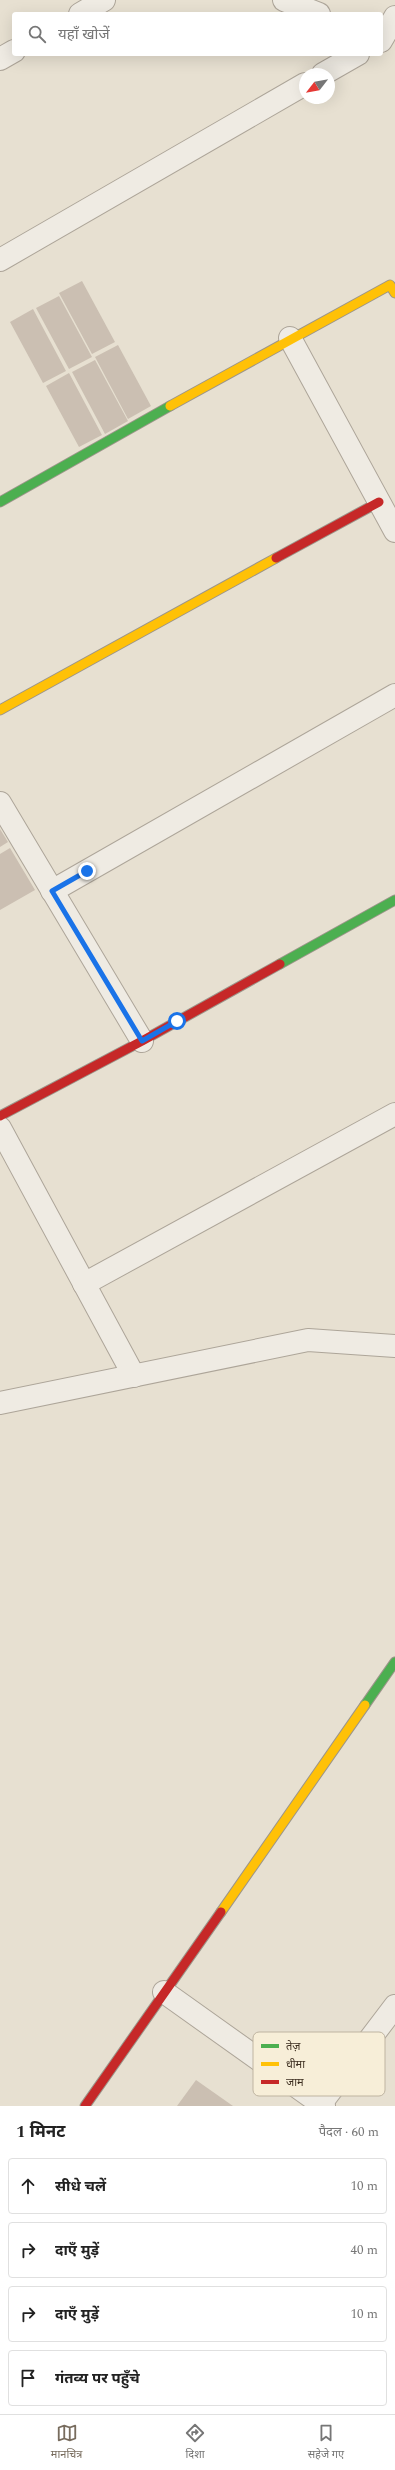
<!DOCTYPE html>
<html lang="hi">
<meta charset="utf-8">
<style>
body{margin:0;font-family:Spectral,"Noto Sans Devanagari",serif;background:#f2f2f2;color:#222}
.compass{position:absolute;left:299px;top:68px;width:36px;height:36px;border-radius:50%;background:#fff;box-shadow:0 4px 16px #0002;rotate:239deg}
.stop{position:absolute;width:12px;height:12px;margin:-9px;border:3px solid #1a73e8;border-radius:50%;background:#fff}
.stop.end{background:#1a73e8;border-color:#fff;box-shadow:0 1px 4px #0008}
.list{margin:0;padding:0;list-style:none}
h2{display:flex;justify-content:space-between;align-items:center;height:52px;margin:0;padding:0 16px;font-size:17px}
h2 small{font-size:13px;font-weight:400;color:#767676}
.list li{display:grid;grid-template-columns:26px 1fr auto;gap:12px;align-items:center;box-sizing:border-box;height:56px;margin:0 8px 8px;padding:0 8px;border:1px solid #e0e0e0;border-radius:4px}
.list b{display:block;font-size:15px;white-space:nowrap}
.list em{font-size:13px;font-style:normal;color:#767676}
.icon{flex:none;width:22px;height:22px;fill:none;stroke:currentColor;stroke-width:2;stroke-linecap:round;stroke-linejoin:round}
.map{position:relative;flex:none;width:395px;height:2106px;overflow:hidden}
.search{position:absolute;background:#fff;box-shadow:0 4px 16px #0002;left:12px;right:12px;top:12px;height:44px;display:flex;align-items:center;gap:10px;box-sizing:border-box;padding:0 14px;border-radius:4px;color:#767676;font-size:15px}
.sheet{height:308px;background:#fff}
nav{display:flex;justify-content:space-around;align-items:center;box-sizing:border-box;height:56px;border-top:1px solid #e0e0e0;background:#fff;font-size:11px;color:#767676}
nav a{display:grid;justify-items:center;gap:2px}
nav .on{color:#786c5e}
.map>svg:first-child{display:block}
</style>
<div class="map">
<svg width="395" height="2106" viewBox="0 0 395 2106">
<rect width="100%" height="100%" fill="#e7e0d1"/>
<g fill="#cbbfb2">
<polygon points="82,281 115,342 92,354 59,293"/>
<polygon points="59,296 92,357 69,369 36,308"/>
<polygon points="33,309 66,371 43,383 10,322"/>
<polygon points="118,345 151,406 128,419 95,357"/>
<polygon points="95,360 128,421 105,434 72,372"/>
<polygon points="69,373 102,435 79,447 46,386"/>
<polygon points="0,829 8,842 0,847"/>
<polygon points="10,848 35,890 0,910 0,854"/>
<polygon points="196,2080 233,2106 177,2106"/>
</g>
<g fill="none" stroke-linecap="round" stroke-linejoin="round">
<defs>
<g id="street">
<polyline points="284,0 319,14"/>
<polyline points="80,14 104,0"/>
<polyline points="381,41 395,17"/>
<polyline points="0,59 14,51"/>
<polyline points="323,74 358,54"/>
<polyline points="0,260 305,84"/>
<polyline points="290,338 395,531"/>
<polyline points="0,803 142,1041"/>
<polyline points="52,891 395,695"/>
<polyline points="0,1128 134,1376"/>
<polyline points="84,1284 395,1114"/>
<polyline points="0,1403 308,1340 395,1346"/>
<polyline points="164,1992 324,2106"/>
<polyline points="319,2106 395,2006"/>
</g>
<g id="fast">
<polyline points="0,502 170,406"/>
<polyline points="280,964 395,900"/>
<polyline points="365,1705 395,1662"/>
</g>
<g id="slow">
<polyline points="170,406 390,285 395,293"/>
<polyline points="0,710 276,558"/>
<polyline points="221,1912 365,1705"/>
</g>
<g id="jam">
<polyline points="276,558 379,502"/>
<polyline points="0,1116 142,1041 280,964"/>
<polyline points="85,2106 221,1912"/>
</g>
</defs>
<use href="#street" stroke="#ada599" stroke-width="24"/>
<use href="#fast" stroke="#9c958a" stroke-width="11"/>
<use href="#slow" stroke="#9c958a" stroke-width="11"/>
<use href="#jam" stroke="#9c958a" stroke-width="11"/>
<use href="#street" stroke="#efebe3" stroke-width="22"/>
<use href="#fast" stroke="#4caf50" stroke-width="9"/>
<use href="#slow" stroke="#ffc107" stroke-width="9"/>
<use href="#jam" stroke="#c62828" stroke-width="9"/>
</g>
<g fill="none" stroke-linecap="round" stroke-linejoin="round">
<polyline stroke="#1a73e8" stroke-width="5" points="87,871 52,891 142,1041 177,1021"/>
</g>
<rect x="253" y="2032" width="132" height="64" rx="6" fill="#f7eed8" stroke="#bfb4a1" stroke-width="1"/>
<rect x="261" y="2044" width="18" height="4" fill="#4caf50"/>
<rect x="261" y="2062" width="18" height="4" fill="#ffc107"/>
<rect x="261" y="2080" width="18" height="4" fill="#c62828"/>
<g font-size="11" fill="#3d2e20">
<text x="286" y="2050">तेज़</text>
<text x="286" y="2068">धीमा</text>
<text x="286" y="2086">जाम</text>
</g>
</svg>
<svg class="compass" viewBox="-18 -18 36 36"><path d="M0-13l5 13h-10z" fill="#e53935"/><path d="M0 13l5-13h-10z" fill="#767676"/></svg>
<div class="stop" style="left:177px;top:1021px"></div>
<div class="stop end" style="left:87px;top:871px"></div>
<div class="search"><svg class="icon" aria-label="search" viewBox="0 0 24 24"><circle cx="10" cy="10" r="6"/><path d="M15 15l6 6"/></svg>यहाँ खोजें</div>
</div>
<section class="sheet">
<h2>1 मिनट<small>पैदल · 60 m</small></h2>
<ul class="list">
<li><svg class="icon" aria-label="ahead" viewBox="0 0 24 24"><path d="M12 20V5M6 11l6-6 6 6"/></svg><div><b>सीधे चलें</b></div><em>10 m</em></li>
<li><svg class="icon" aria-label="right" viewBox="0 0 24 24"><path d="M7 20v-9h11M14 6l5 5-5 5"/></svg><div><b>दाएँ मुड़ें</b></div><em>40 m</em></li>
<li><svg class="icon" aria-label="right" viewBox="0 0 24 24"><path d="M7 20v-9h11M14 6l5 5-5 5"/></svg><div><b>दाएँ मुड़ें</b></div><em>10 m</em></li>
<li><svg class="icon" aria-label="arrive" viewBox="0 0 24 24"><path d="M6 21V4h12l-3 4 3 4H6"/></svg><div><b>गंतव्य पर पहुँचे</b></div></li>
</ul>
</section>
<nav>
<a class="on"><svg class="icon" aria-label="map" viewBox="0 0 24 24"><path d="M3 6l6-2 6 2 6-2v14l-6 2-6-2-6 2zM9 4v14M15 6v14"/></svg>मानचित्र</a>
<a><svg class="icon" aria-label="directions" viewBox="0 0 24 24"><path d="M12 3l9 9-9 9-9-9zM9 14v-3h6M13 9l2 2-2 2"/></svg>दिशा</a>
<a><svg class="icon" aria-label="saved" viewBox="0 0 24 24"><path d="M7 4h10v16l-5-4-5 4z"/></svg>सहेजे गए</a>
</nav>
